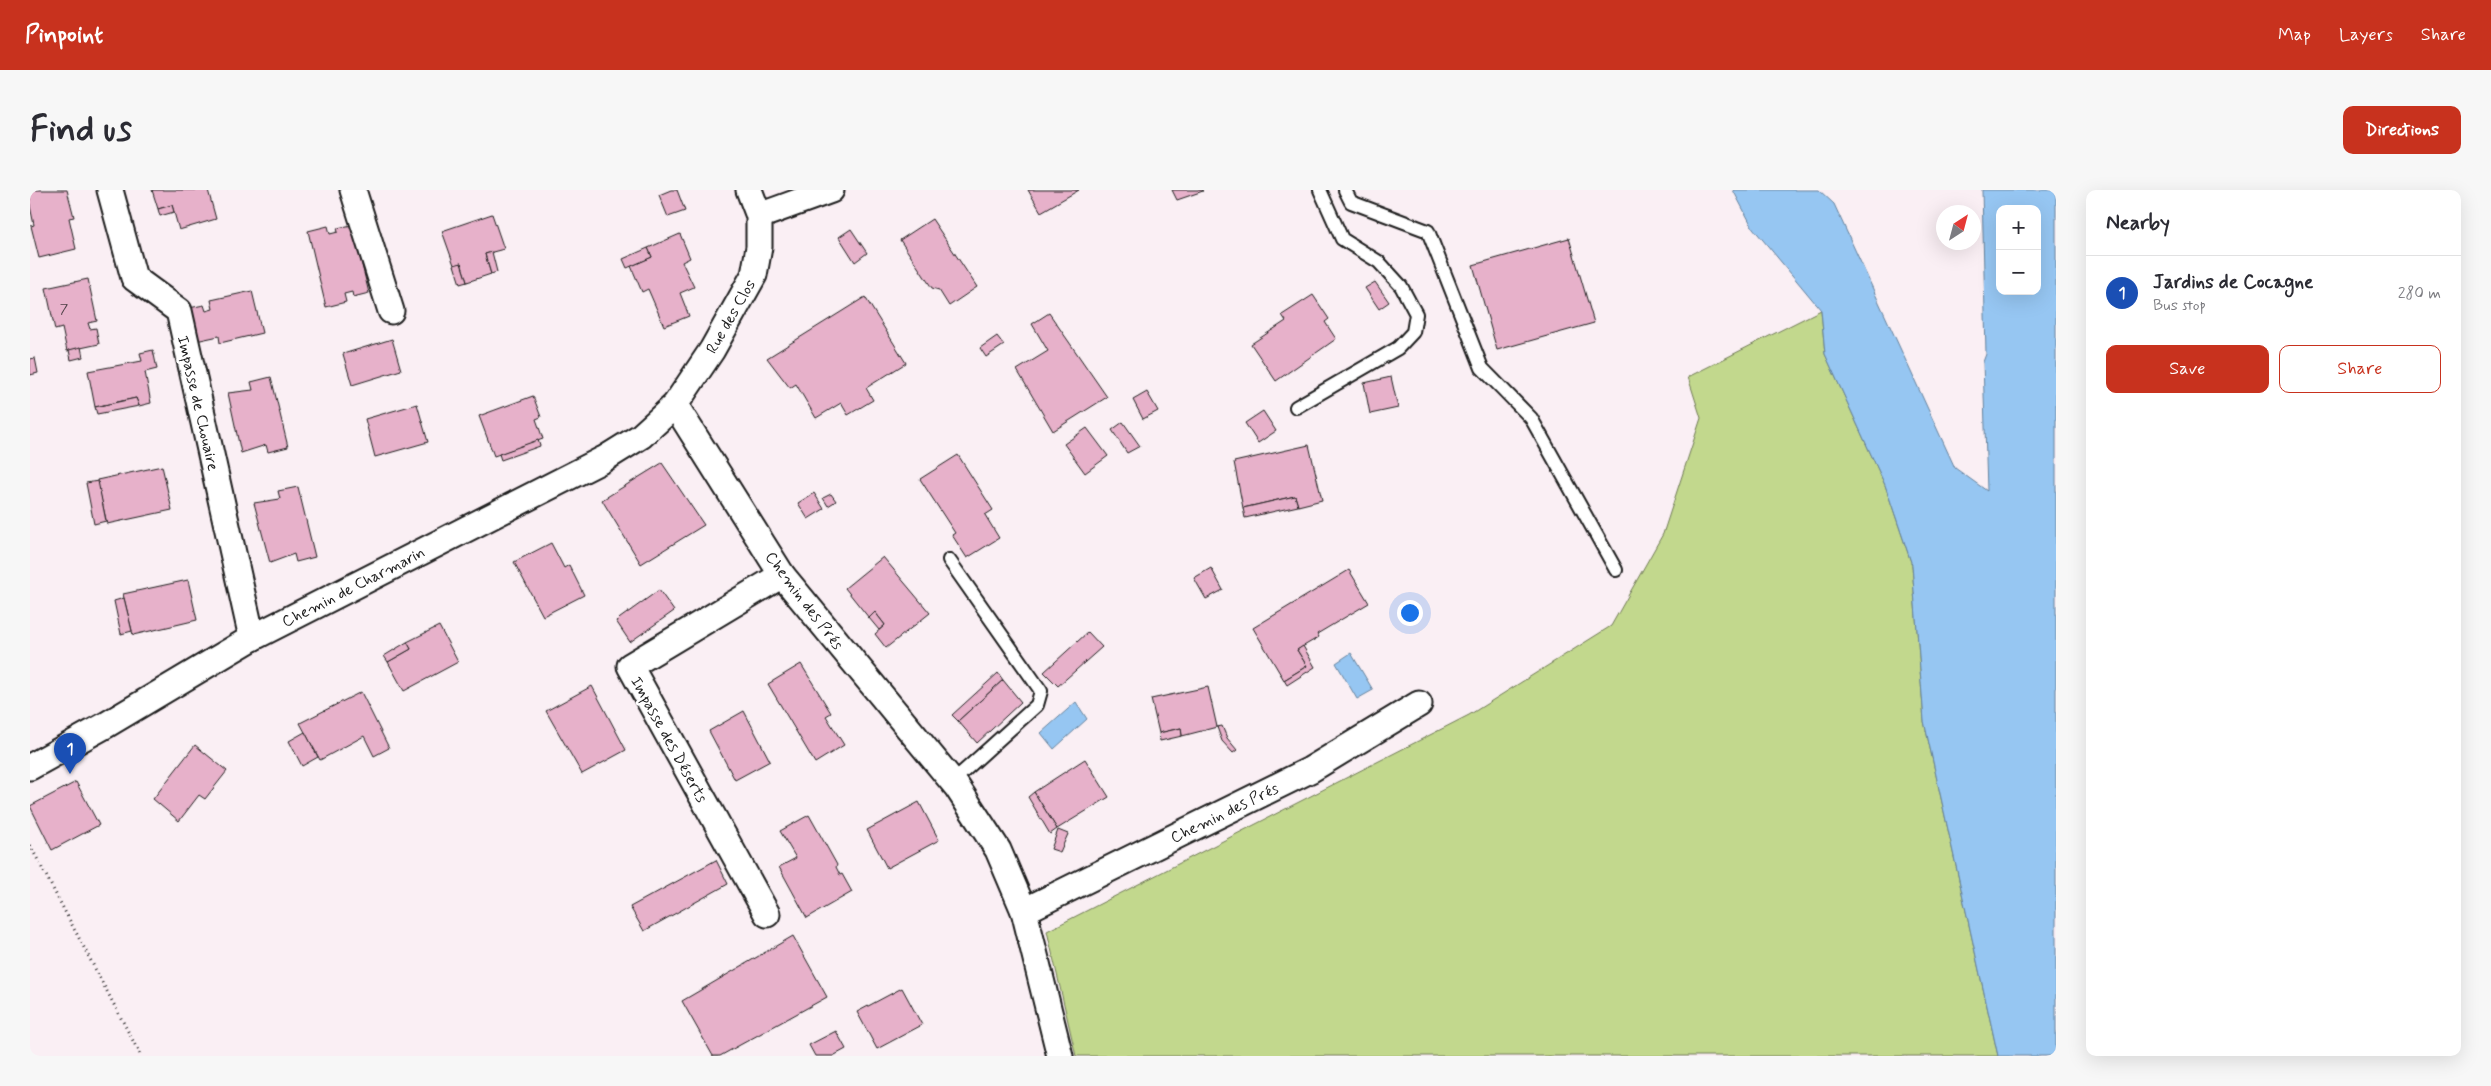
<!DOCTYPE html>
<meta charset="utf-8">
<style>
body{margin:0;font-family:Mynerve,sans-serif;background:#f7f7f7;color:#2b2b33}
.controls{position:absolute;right:15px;top:15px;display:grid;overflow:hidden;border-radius:10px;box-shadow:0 5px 20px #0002}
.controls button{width:45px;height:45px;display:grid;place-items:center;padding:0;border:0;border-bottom:1px solid #e1e1e2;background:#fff;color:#2b2b33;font:25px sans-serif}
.compass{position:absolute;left:1906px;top:15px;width:45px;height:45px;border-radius:50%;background:#fff;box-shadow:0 5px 20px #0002;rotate:36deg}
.you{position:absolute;left:1379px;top:422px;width:18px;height:18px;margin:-12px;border:4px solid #fff;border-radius:50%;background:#1a73e8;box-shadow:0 0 0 8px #1a73e833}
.badge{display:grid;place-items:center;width:32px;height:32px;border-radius:50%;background:#c8321e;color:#fff;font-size:16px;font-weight:700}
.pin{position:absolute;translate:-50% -41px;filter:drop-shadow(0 1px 2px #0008)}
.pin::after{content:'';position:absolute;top:26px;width:18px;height:15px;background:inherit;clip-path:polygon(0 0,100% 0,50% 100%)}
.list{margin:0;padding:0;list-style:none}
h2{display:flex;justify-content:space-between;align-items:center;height:65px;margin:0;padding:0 20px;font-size:21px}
h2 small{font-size:16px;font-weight:400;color:#7c7c81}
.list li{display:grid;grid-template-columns:32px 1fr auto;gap:15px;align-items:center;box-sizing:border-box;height:75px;padding:0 20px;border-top:1px solid #e1e1e2}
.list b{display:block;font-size:19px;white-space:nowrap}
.list p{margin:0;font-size:16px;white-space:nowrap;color:#7c7c81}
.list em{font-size:16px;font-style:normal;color:#7c7c81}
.actions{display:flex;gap:10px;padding:15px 20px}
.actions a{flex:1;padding:11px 0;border:1px solid #c8321e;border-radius:10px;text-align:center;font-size:18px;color:#c8321e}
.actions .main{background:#c8321e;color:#fff}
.map{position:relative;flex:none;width:2026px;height:866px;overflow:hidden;border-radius:10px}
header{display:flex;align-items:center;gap:30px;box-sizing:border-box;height:70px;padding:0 25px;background:#c8321e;color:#fff}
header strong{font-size:24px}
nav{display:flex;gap:28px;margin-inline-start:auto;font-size:18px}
.intro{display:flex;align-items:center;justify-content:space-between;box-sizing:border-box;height:120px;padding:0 30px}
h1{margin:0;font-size:35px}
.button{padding:12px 22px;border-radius:10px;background:#c8321e;color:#fff;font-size:18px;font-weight:700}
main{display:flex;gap:30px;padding:0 30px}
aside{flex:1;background:#fff;border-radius:10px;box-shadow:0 5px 20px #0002}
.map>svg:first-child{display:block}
</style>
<header>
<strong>Pinpoint</strong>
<nav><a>Map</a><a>Layers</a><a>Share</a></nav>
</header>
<div class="intro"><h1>Find us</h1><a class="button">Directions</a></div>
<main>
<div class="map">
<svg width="2026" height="866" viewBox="0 0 2026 866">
<rect width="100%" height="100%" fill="#faeff4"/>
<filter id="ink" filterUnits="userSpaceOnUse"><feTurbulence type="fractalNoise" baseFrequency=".02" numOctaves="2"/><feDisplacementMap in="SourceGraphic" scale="10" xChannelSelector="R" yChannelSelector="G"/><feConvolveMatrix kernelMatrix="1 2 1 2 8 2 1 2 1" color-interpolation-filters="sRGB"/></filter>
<g filter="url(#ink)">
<polygon fill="#c2d88d" stroke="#6f7a54" points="1791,120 1795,164 1855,295 1882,375 1894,531 1968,866 1046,866 1017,741 1439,525 1581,436 1633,344 1671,228 1658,187"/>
<g fill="#96c6f2" stroke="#65829c" fill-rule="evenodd">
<path d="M1703 0H1789L1804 14 1925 278 1957 301 1953 172 1956 164 1952 0H2026V866H1968L1894 531 1882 375 1855 295 1795 164 1791 120 1723 38ZM1970 19H2007V101H1970Z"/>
<polygon points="1321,463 1343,500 1327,509 1306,473"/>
<polygon points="1046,512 1057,529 1024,559 1011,543"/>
</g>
<g fill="#e7b1ca" stroke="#1c1c1c">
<polygon points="0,0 37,0 44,27 39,28 46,59 9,68 1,36 4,35 0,16"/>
<polygon points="122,0 178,0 186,29 149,40 142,15 128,19"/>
<polygon points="641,0 647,0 655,21 638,27 629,5"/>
<polygon points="998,0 1049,0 1011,22"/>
<polygon points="1142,0 1172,0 1173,1 1147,10"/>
<polygon points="142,15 144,22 130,26 128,19"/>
<polygon points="462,24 474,59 455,64 461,84 437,92 431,73 424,75 412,41"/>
<polygon points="902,29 947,97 919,116 909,100 902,98 870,50"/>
<polygon points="322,35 339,103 323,107 322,102 314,104 316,112 296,117 278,41 298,36 300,44 308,42 307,38"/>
<polygon points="821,39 837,63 825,72 809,47"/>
<polygon points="650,44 660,68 652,72 664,97 650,103 659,126 634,136 618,99 612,102 601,76 622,67 618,58"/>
<polygon points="1539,48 1564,133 1467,160 1443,75"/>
<polygon points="618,58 622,67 597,78 593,69"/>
<polygon points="462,62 467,82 461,84 455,64"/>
<polygon points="431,73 437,92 430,94 424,75"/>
<polygon points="58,89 67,131 58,133 60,139 66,138 69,154 37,161 32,138 25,140 16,98"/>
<polygon points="1345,92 1359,112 1349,119 1335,98"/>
<polygon points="222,101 232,143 190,153 189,146 166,151 159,118 174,115 176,121 183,119 181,110"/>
<polygon points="1283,105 1299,129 1295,132 1306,149 1246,191 1221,154 1256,131 1252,125"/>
<polygon points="835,107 876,173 836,198 843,210 818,225 811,213 786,228 766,194 760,198 737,168"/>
<polygon points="1019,123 1077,207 1023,241 987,180 1018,161 1002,134"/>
<polygon points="967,146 974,155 956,167 950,158"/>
<polygon points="362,149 371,180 322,195 313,164"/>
<polygon points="51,157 53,167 41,170 39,160"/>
<polygon points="123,160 127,179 115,182 121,213 109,216 106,208 65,217 58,181 112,171 110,163"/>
<polygon points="5,168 8,183 0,185 0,169"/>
<polygon points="241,187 258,257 238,262 236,255 211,263 198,203 223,200 221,192"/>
<polygon points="1361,187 1368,218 1340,224 1334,193"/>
<polygon points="1117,202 1128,221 1113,229 1103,210"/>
<polygon points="503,206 511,227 506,229 513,249 464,266 449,226"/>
<polygon points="106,208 109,216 67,224 65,217"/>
<polygon points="387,214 398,252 345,267 335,229"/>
<polygon points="1233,221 1246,241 1228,253 1215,233"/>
<polygon points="1093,232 1110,256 1097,263 1082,240"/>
<polygon points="1057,238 1078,266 1055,283 1034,254"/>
<polygon points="508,250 510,256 471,270 469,264"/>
<polygon points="1279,255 1292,310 1268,316 1265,306 1213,318 1204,272"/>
<polygon points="928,265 963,320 955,325 969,348 937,368 922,345 925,343 890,289"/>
<polygon points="632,273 674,335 611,374 572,310"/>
<polygon points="132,276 142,320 77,334 67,290"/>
<polygon points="68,291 76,331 64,334 56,293"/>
<polygon points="268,297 285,367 266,372 264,364 240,373 224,313 250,309 248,301"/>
<polygon points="784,303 794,319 778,329 768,313"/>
<polygon points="801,304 806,311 798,316 793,308"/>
<polygon points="1265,306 1268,316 1215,328 1213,318"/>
<polygon points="521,353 534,378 539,375 554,405 513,426 484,372"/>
<polygon points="853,367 900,423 856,458 845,444 855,435 845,422 839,428 815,398"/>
<polygon points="1181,378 1193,400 1176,409 1164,388"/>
<polygon points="1319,380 1339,413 1287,444 1289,447 1267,460 1277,476 1254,490 1223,438"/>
<polygon points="158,390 167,430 103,445 93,404"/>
<polygon points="629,400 644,421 600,452 586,431"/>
<polygon points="94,408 102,441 91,444 84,411"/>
<polygon points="845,422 855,435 849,440 839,428"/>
<polygon points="409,436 428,472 374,501 358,472 381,459 377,452"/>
<polygon points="1058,442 1072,457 1028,496 1014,482"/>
<polygon points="377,452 381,459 358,472 354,466"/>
<polygon points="1273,456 1285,477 1257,495 1254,490 1277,476 1267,460"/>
<polygon points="771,474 801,523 796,526 814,555 785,573 738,494"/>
<polygon points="968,483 973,490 928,531 922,525"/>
<polygon points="973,490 991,512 947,553 928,531"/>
<polygon points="562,496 596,560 552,584 516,521"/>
<polygon points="1178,497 1187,537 1152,546 1151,538 1129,543 1121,509"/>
<polygon points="331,502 359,558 344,566 334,546 290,570 270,533"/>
<polygon points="714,521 740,571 705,590 679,541"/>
<polygon points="1192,536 1197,548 1207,560 1203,563 1192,551 1187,537"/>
<polygon points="1151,538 1152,546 1130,551 1129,543"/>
<polygon points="275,542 288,567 272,576 259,551"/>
<polygon points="165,555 197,581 175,609 169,605 149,631 123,609"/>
<polygon points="1055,569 1079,607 1027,639 1004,602"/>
<polygon points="46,592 69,635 22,660 0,616"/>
<polygon points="1004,602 1027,639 1020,644 998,607"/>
<polygon points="889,612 909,650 857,678 837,640"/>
<polygon points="779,625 807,675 806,677 810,685 812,684 822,702 777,728 749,677 766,668 750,641"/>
<polygon points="1028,640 1038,644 1030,662 1021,659"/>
<polygon points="686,670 698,694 614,741 600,717"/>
<polygon points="763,746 797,807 690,866 683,866 652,811"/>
<polygon points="872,798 892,835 847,859 827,822"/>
<polygon points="806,841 816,859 803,866 785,866 779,855"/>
</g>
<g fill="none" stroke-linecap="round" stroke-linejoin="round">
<defs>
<g id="lane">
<polyline points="1315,0 1321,12 1398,41 1452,178 1501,228 1586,380"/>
<polyline points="1266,217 1368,158 1383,142 1386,124 1371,96 1349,72 1312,49 1290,0"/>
<polyline points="919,370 1011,501 1007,515 923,591"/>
</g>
<g id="street">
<polyline points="80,0 104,88 149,121 222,448"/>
<polyline points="323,0 361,121"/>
<polyline points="729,26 801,0"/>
<polyline points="645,215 752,385 927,597 968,660 994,721 1030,866"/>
<polyline points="0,577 76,535 222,448 574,269 611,246 645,215 682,160 724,85 729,57 729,26 719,0"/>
<polyline points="994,721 1280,580 1389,514"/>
<polyline points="737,724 600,476 752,385"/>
</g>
</defs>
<use href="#lane" stroke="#1c1c1c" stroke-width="16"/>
<use href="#street" stroke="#1c1c1c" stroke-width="29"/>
<polyline stroke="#1c1c1c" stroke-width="3" stroke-dasharray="1 4" stroke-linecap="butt" points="0,655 111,866"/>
<use href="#lane" stroke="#fff" stroke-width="12"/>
<use href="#street" stroke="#fff" stroke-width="25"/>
</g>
</g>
<g text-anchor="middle" stroke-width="5" stroke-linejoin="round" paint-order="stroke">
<g font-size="14" fill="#4f4148">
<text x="34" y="123">7</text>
</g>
<g font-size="16" fill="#1c1c1c" stroke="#fff">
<text transform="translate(700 126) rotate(-60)" y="6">Rue des Clos</text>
<text transform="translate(169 213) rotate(77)" y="6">Impasse de Chouaire</text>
<text transform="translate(323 396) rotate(-27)" y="6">Chemin de Charmarin</text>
<text transform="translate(775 410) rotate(53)" y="6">Chemin des Prés</text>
<text transform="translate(640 549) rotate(61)" y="6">Impasse des Déserts</text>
<text transform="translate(1194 622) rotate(-26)" y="6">Chemin des Prés</text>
</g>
</g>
</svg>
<div class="controls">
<button>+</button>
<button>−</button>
</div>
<svg class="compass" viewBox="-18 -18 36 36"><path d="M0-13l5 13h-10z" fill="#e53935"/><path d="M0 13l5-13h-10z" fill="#7c7c81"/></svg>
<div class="you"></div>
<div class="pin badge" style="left:40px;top:584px;background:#1a4fb4">1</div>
</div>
<aside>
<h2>Nearby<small></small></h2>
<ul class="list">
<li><span class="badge" style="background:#1a4fb4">1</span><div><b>Jardins de Cocagne</b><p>Bus stop</p></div><em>280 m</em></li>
</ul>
<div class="actions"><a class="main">Save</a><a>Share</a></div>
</aside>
</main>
